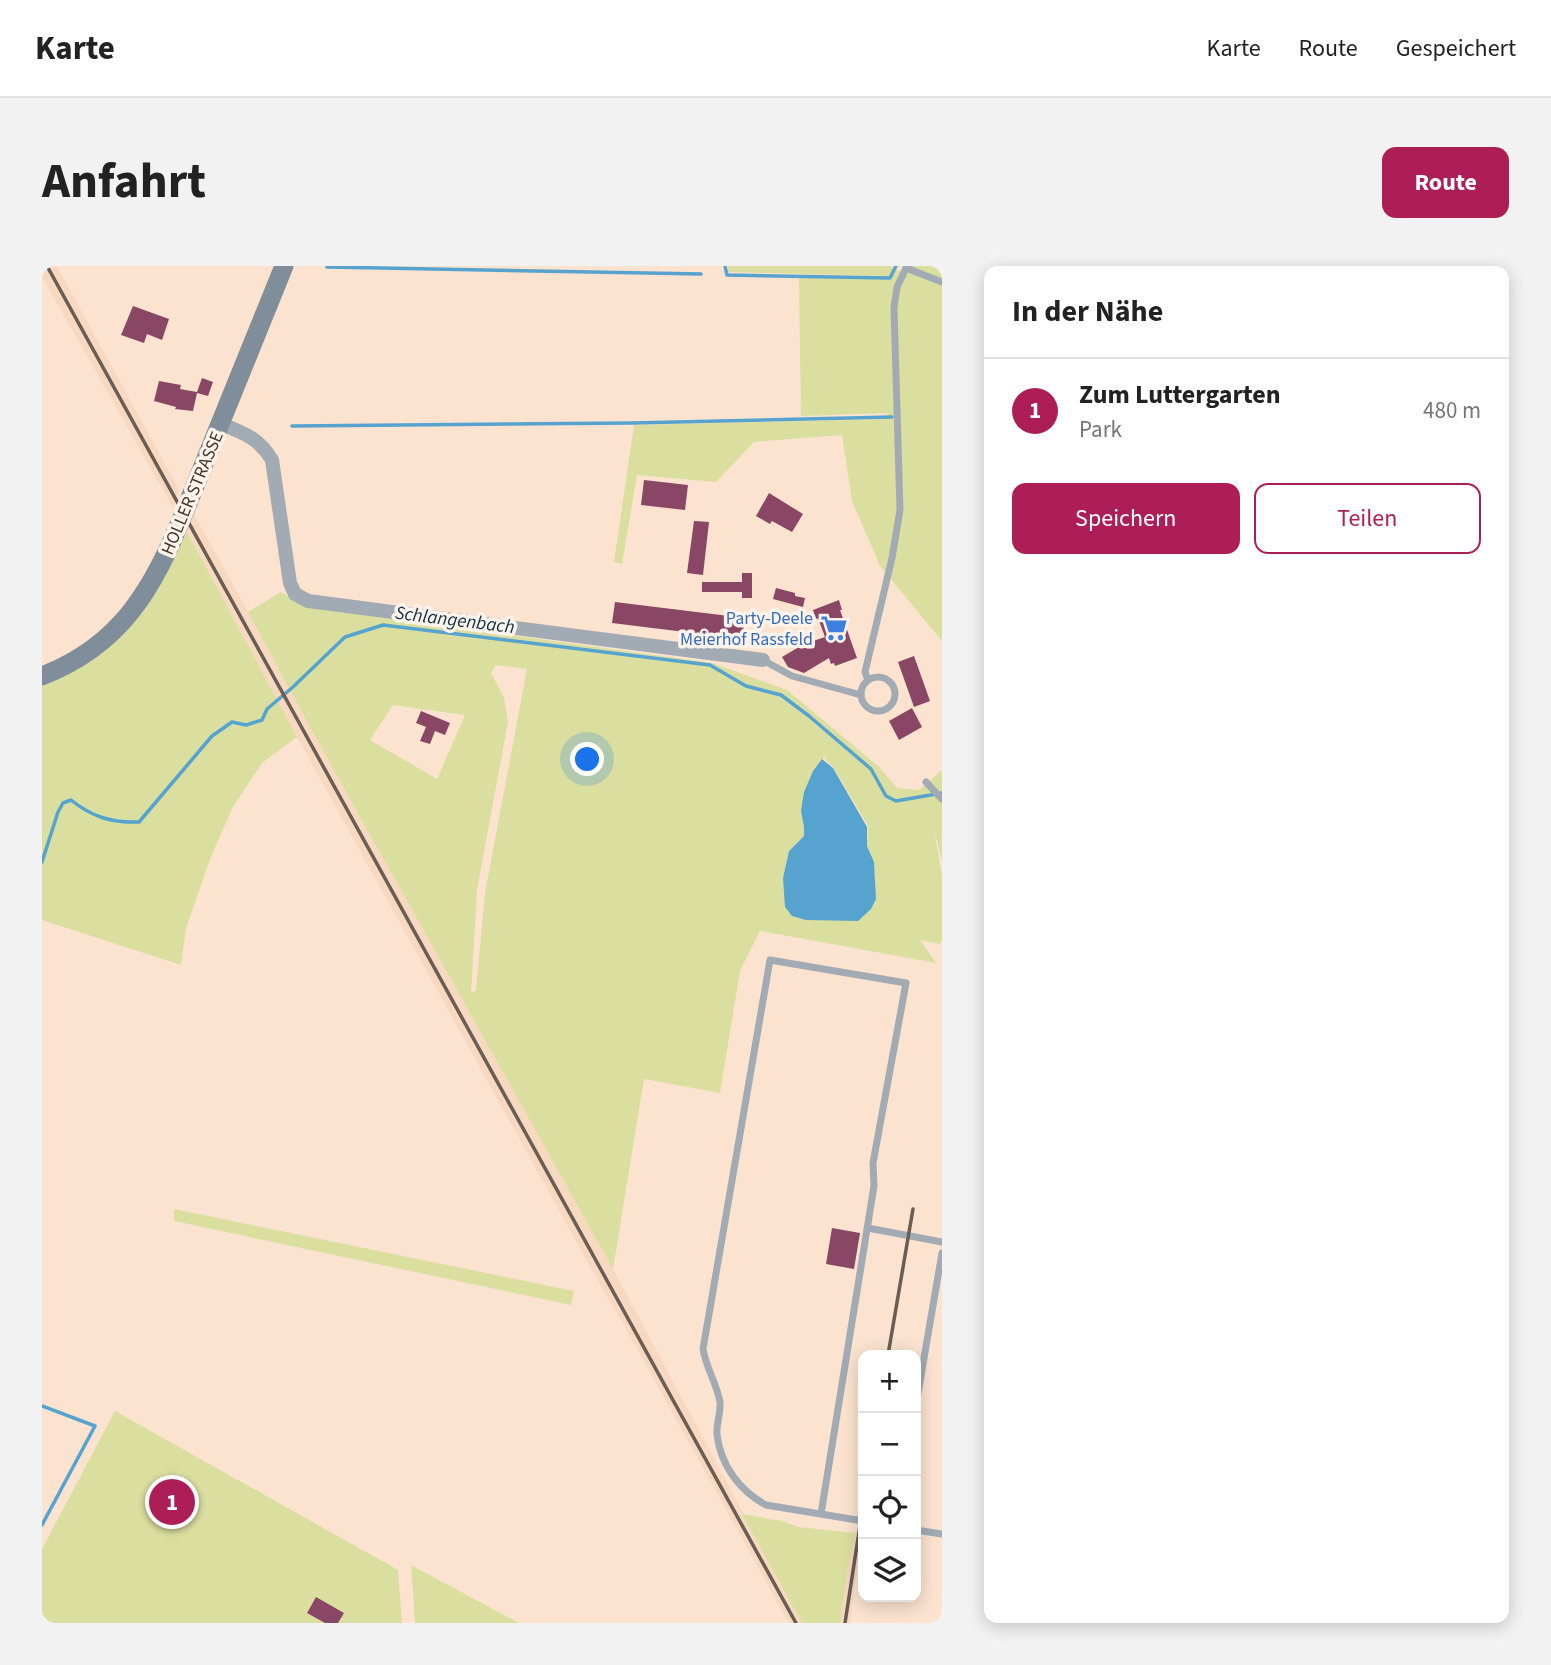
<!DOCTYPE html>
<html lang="de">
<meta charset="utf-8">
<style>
body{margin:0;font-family:"Source Sans 3",sans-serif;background:#f2f2f2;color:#222}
.controls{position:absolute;right:21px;bottom:21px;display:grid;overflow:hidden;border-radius:14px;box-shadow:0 4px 18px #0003}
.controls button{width:63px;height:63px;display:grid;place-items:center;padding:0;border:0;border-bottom:2px solid #e0e0e0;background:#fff;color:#222;font:35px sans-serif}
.you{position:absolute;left:546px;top:494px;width:24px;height:24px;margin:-18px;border:5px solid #fff;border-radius:50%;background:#1a73e8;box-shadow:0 0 0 10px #1a73e833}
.badge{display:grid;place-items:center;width:46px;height:46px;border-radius:50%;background:#ae1e56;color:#fff;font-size:23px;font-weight:700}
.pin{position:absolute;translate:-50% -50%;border:4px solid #fff;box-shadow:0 2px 7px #0006}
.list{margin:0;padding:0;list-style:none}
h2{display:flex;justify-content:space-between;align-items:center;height:91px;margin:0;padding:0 28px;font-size:30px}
h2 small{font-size:23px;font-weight:400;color:#767676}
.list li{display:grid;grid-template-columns:46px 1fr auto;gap:21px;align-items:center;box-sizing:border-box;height:105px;padding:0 28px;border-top:2px solid #e0e0e0}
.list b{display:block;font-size:26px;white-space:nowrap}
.list p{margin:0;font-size:23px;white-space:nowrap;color:#767676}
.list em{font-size:23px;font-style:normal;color:#767676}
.actions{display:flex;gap:14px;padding:21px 28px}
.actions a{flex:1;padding:16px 0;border:2px solid #ae1e56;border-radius:14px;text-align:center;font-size:24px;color:#ae1e56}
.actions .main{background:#ae1e56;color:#fff}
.icon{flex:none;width:38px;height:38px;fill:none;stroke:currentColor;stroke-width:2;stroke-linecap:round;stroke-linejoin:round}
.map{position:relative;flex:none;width:900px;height:1357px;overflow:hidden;border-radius:14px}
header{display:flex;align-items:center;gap:42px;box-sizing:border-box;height:98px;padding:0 35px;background:#fff;border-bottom:2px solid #e0e0e0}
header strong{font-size:33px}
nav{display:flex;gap:38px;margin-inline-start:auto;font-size:24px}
.intro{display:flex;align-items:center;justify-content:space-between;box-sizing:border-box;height:168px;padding:0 42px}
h1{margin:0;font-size:49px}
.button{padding:18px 32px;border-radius:14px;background:#ae1e56;color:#fff;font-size:24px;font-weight:700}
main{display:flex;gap:42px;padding:0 42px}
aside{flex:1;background:#fff;border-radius:14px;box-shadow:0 4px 18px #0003}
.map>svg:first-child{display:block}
</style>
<header>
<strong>Karte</strong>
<nav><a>Karte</a><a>Route</a><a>Gespeichert</a></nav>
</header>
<div class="intro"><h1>Anfahrt</h1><a class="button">Route</a></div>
<main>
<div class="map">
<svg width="900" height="1357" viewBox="0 0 900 1357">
<rect width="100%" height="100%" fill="#fbe3d0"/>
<g fill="#f7d8c0">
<polygon points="0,0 15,0 137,224 131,241 0,11"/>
<polygon points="152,248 206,346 270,465 571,1003 760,1357 747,1357 576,1048 565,1031 255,471 145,266"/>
<polygon points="813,1267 821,1269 821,1275 814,1310 808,1357 798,1357 805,1308"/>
</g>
<g fill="#dadfa0" fill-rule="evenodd">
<polygon points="686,0 847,0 865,8 868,0 900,0 900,375 838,300 810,235 800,169 712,176 674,216 595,209 580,298 572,296 592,159 846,153 845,147 759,150 757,12 841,13 842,10 686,6"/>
<polygon points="145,266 255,471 220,497 191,541 170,588 144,662 139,699 0,654 0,420 13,415 40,400 96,351 122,313"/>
<path d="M239 326 264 341 670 397 745 424 837 501 855 522 877 524 900 504V595L892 563 900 610V674L898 678 878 674 894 697 718 665 698 705 678 827 602 813 571 1003 270 465 206 346ZM454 399 485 403 443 627 434 724 429 727 435 624 466 456 462 432 449 407ZM351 439 423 449 395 513 328 474ZM784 489 783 493 792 502 826 560 825 580 832 596 834 633 741 612 747 585 762 570V561L759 545 771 505Z"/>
<polygon points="132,943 532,1025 529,1039 132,955"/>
<polygon points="73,1145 356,1304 360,1357 0,1357 0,1283"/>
<polygon points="700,1248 740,1255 757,1261 813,1267 805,1308 798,1357 760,1357"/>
<polygon points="369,1299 477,1357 373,1357"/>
</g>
<polygon fill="#56a3cf" points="780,493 791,502 825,561 825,580 832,596 834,633 829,643 816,655 764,654 750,650 743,641 741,612 747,585 762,570 762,561 759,545 762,526 771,505"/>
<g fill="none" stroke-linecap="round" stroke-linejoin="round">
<g stroke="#56a3cf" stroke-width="3.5">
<polyline points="683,0 685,9 848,12 854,0"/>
<polyline points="285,1 659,8"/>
<polyline points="250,160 590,157 850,151"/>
<path d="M0 596 16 546 21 537 29 534C50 551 70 557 97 556L170 470 190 456 204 459 220 454 225 443 251 421 303 371 341 359 668 399 704 420 739 429 767 450 829 503 844 530 854 535 900 527"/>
<polyline points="0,1140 53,1160 0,1259"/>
</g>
</g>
<g fill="#8a4665">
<polygon points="91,40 127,53 120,74 105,68 102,77 79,69"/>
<polygon points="160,112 171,116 166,130 155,127 151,145 133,143 134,141 112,135 117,115 139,119 138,123 155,126"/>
<polygon points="602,214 646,219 643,244 599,239"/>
<polygon points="727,227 761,248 750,266 730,255 728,258 714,250"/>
<polygon points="652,255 667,256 661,309 645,307"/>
<polygon points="700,307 710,307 710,332 700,332 700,326 660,326 660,316 700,316"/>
<polygon points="734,322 753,327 753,330 763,332 761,341 731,333"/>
<polygon points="797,334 800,344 798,344 815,392 793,400 792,397 789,398 787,392 762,407 746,401 740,391 762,378 783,371 776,352 774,353 771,344"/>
<polygon points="573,336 703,352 700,373 570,357"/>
<polygon points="872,390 888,435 872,441 856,396"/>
<polygon points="870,442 880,461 857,474 847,455"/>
<polygon points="379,445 408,457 403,469 393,465 388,478 378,475 384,461 374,457"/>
<polygon points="790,962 818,967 812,1003 784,998"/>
<polygon points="274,1331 302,1347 296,1357 283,1357 265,1347"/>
</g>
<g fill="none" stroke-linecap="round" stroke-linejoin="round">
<g stroke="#a2abb4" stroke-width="7">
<polyline points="864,2 900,16"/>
<polyline points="721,394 750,410 819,429"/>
<circle cx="836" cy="428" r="17"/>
<polyline points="826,414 823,406 850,292 858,244 852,42 855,21 865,0"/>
<polyline points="884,516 900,533"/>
<polyline points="826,962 900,976"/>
<polyline points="874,1139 900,987"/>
<path d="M779 1248 832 920 831 897 864 717 728 694 661 1083C664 1102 675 1118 678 1136 679 1147 674 1158 675 1169 679 1200 698 1225 724 1239L821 1255"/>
<polyline points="874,1264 900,1268"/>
</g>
<path stroke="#a2abb4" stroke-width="14" d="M179 158C202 167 217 172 230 194L248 317 253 328 266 335 721 394"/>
<path stroke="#808e9b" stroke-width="19" d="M0 410C80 379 111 322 142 247L242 0"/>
<g stroke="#6a5d53" stroke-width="3.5">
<polyline points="5,0 754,1357"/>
<polyline points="846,1089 871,943"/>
<polyline points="803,1357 821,1240"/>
</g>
</g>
<defs>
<symbol id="supermarket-bare" viewBox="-9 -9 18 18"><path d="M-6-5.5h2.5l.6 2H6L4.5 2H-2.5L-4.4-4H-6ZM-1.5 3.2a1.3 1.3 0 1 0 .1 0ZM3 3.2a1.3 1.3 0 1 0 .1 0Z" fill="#3f7fe0" stroke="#fdf3eb" stroke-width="2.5" paint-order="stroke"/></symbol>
</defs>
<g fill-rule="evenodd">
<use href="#supermarket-bare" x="773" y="343" width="38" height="38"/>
</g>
<g text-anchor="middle" stroke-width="7" stroke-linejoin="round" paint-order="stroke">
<g font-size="18" fill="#40362f" stroke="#fdf3eb">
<text transform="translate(150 227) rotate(-67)" y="6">HOLLER STRASSE</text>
</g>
<g font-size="18" fill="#366cbe" stroke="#fdf3eb" text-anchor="end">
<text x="771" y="358">Party-Deele<tspan x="771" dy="21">Meierhof Rassfeld</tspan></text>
</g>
<g font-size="19" font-style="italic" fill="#103346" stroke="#fdf3eb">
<text transform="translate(413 353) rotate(7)" y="7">Schlangenbach</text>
</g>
</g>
</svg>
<div class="controls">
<button>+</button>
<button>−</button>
<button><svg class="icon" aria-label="locate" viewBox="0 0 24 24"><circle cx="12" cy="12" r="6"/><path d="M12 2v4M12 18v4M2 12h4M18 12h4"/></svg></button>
<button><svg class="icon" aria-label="layers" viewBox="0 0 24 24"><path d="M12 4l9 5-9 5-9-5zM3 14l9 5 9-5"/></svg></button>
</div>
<div class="you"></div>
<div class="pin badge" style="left:130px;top:1236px">1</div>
</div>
<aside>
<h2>In der Nähe<small></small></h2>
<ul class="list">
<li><span class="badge">1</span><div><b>Zum Luttergarten</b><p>Park</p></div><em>480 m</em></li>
</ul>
<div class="actions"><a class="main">Speichern</a><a>Teilen</a></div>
</aside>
</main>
